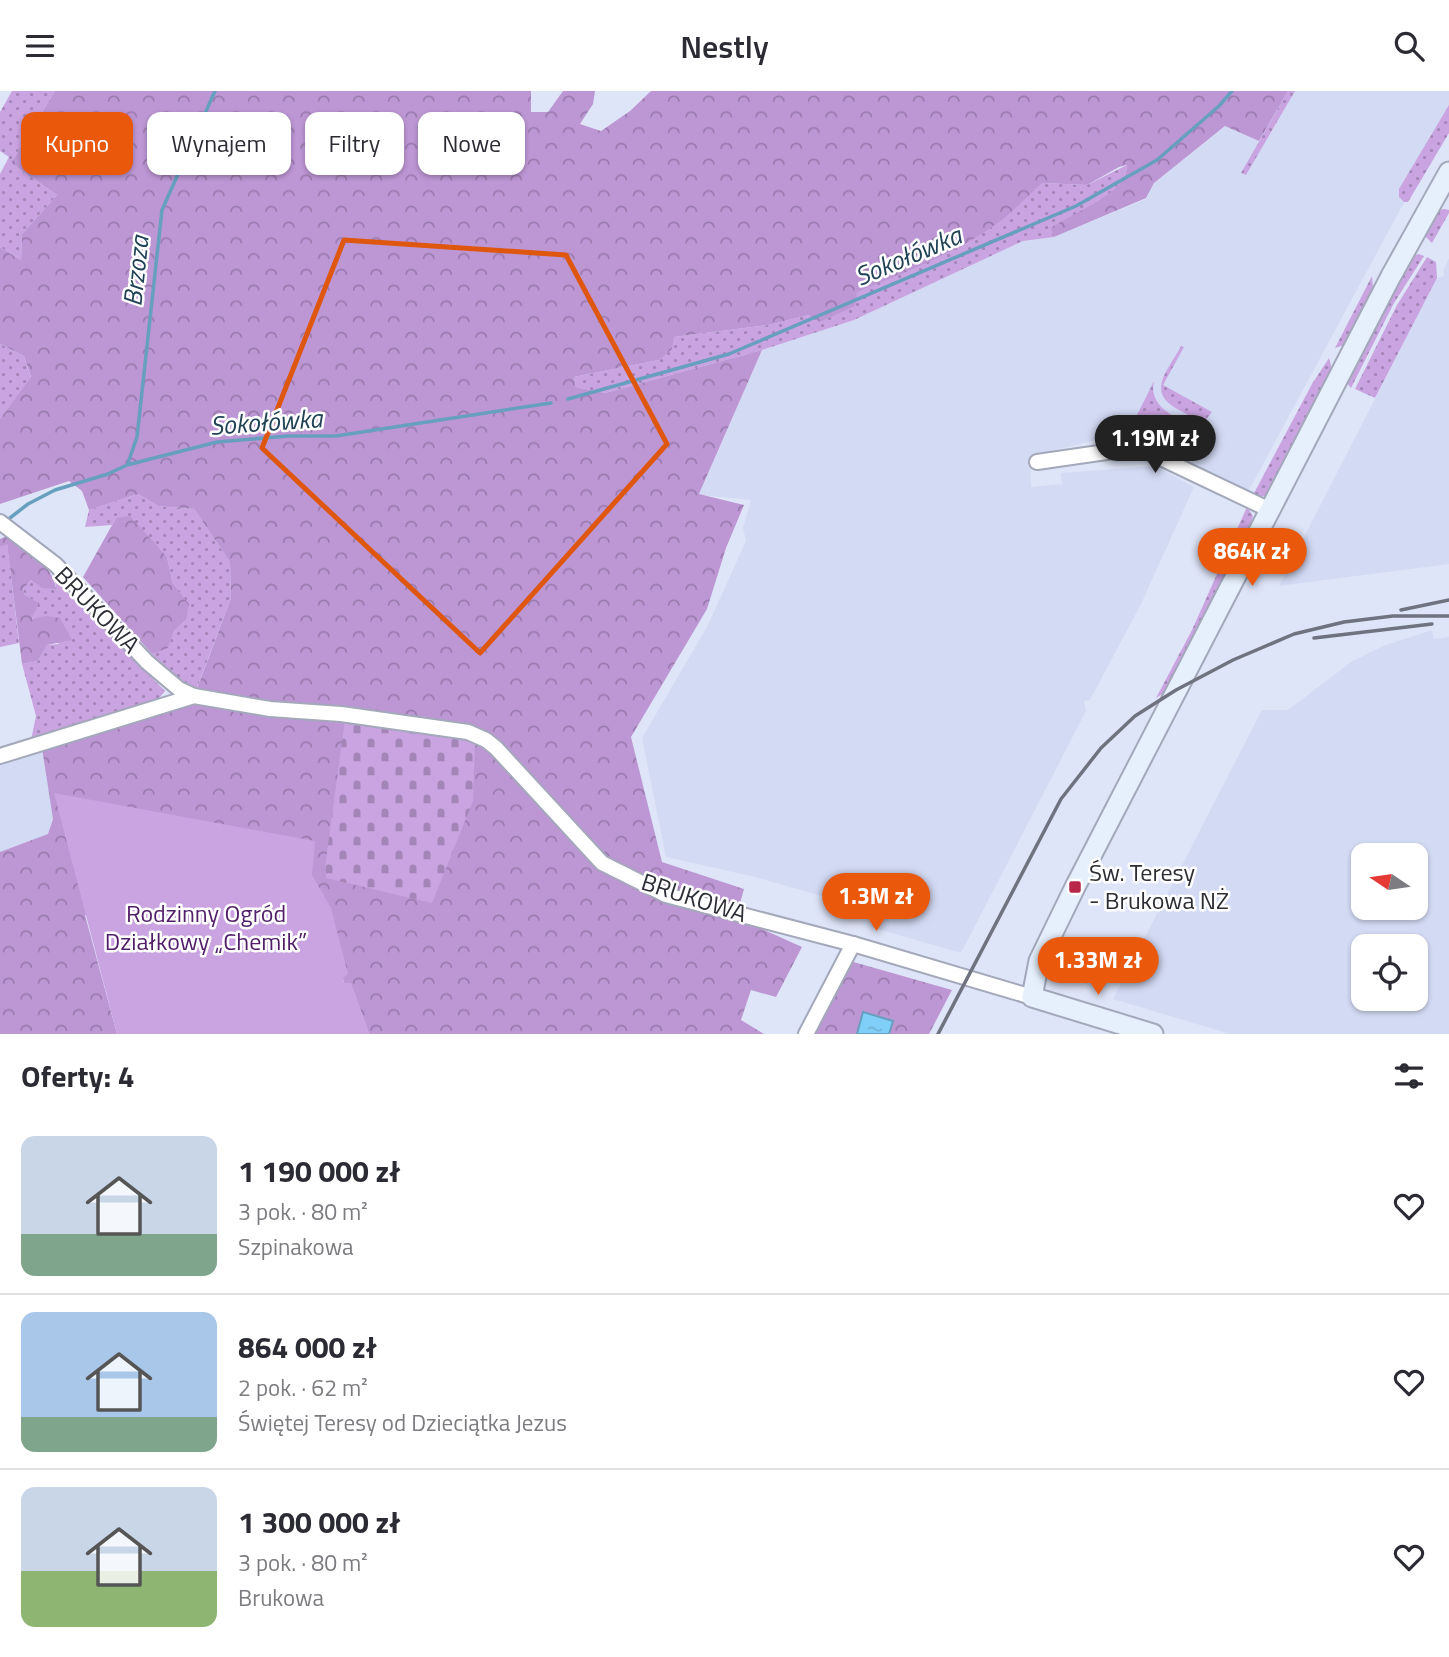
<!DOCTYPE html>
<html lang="pl">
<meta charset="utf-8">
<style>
body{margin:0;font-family:"Titillium Web",sans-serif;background:#f7f7f7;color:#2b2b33;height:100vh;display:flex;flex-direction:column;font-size:26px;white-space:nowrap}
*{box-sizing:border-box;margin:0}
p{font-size:23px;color:#7c7c81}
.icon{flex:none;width:38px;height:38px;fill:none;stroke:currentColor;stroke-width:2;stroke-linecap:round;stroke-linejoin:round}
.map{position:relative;height:943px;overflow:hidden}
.side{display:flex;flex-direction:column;background:#fff;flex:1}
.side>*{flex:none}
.hud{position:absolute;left:21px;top:21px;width:700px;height:63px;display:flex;gap:14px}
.needle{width:46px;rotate:283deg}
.tools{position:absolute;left:1351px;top:752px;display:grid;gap:14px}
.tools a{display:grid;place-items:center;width:77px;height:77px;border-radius:14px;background:#fff;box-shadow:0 2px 5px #0004;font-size:35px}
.price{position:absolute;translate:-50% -60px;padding:0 16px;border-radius:24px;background:#ea580c;color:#fff;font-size:23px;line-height:46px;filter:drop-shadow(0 2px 4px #0008)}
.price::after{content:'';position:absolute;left:50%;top:42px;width:21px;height:16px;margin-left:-10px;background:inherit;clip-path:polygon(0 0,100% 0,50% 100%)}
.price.on{background:#222;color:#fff}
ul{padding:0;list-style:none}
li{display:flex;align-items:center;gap:21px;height:175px;padding:0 21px}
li+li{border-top:2px solid #e1e1e2}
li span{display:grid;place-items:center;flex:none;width:196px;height:140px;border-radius:14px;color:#555}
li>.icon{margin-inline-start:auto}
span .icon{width:84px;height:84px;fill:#fffc;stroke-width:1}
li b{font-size:30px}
h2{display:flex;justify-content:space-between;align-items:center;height:84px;padding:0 21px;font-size:30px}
.pill{padding:0 24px;border-radius:14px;background:#fff;box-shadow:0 2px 5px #0004;font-size:24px;line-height:63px}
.pill.on{background:#ea580c;color:#fff}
header{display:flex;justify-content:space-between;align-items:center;height:91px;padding:0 21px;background:#fff;font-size:32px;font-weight:600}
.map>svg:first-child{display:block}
.built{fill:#d3daf4;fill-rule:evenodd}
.grass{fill:url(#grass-dots)}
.forest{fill:url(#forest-crowns)}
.cemetery{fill:url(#cemetery-stones)}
.garden{fill:#caa3e1}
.water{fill:url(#water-ripples);stroke:#679fbe;stroke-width:2}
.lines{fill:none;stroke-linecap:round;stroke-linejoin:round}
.stream{stroke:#679fbe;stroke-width:3.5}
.street-casing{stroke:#a3a8ba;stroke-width:18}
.secondary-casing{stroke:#a3a8ba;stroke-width:23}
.street{stroke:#fff;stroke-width:14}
.secondary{stroke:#e6f0fc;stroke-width:19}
.rail{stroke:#6f727f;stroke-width:3.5}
.marked{fill:none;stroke:#df570e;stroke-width:5;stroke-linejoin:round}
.poi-dot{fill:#b9284b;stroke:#fff;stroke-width:2.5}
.labels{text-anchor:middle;stroke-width:5;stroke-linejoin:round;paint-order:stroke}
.street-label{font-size:24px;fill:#2c2e36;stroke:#fff}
.poi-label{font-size:24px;fill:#2c2e36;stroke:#fff;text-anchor:start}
.park-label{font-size:24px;fill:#511f69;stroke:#fff}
.water-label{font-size:26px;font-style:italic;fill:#1f4254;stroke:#fff}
</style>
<header><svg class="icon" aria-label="menu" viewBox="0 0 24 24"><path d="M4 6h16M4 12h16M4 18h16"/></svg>Nestly<svg class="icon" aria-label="search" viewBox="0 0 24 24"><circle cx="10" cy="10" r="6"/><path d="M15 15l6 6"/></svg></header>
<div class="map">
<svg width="1449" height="943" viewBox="0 0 1449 943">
<defs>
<pattern id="grass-dots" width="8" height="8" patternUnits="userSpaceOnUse" patternTransform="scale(1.75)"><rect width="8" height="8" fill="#caa3e1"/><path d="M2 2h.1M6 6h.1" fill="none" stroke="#a485b7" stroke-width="1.8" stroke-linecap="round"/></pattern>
<pattern id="forest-crowns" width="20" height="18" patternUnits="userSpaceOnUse" patternTransform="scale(1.75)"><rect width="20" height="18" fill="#bd96d4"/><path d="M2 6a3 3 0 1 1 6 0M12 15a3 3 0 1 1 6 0" fill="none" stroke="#9a7bad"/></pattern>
<pattern id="cemetery-stones" width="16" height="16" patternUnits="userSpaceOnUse" patternTransform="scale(1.75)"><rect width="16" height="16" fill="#caa3e1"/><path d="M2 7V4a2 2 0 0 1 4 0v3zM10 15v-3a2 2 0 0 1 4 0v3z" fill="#a485b7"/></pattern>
<pattern id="water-ripples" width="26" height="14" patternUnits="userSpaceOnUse" patternTransform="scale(1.75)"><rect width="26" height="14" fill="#80cff9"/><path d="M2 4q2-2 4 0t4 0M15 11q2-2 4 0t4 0" fill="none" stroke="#6fb2d6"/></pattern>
</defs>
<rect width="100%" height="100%" fill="#dfe5f8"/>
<g class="built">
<path d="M1288 0H1449V36L1401 117 1248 401 1129 341 1030 365 1031 396 1062 393 1061 382 1155 375 1194 396 1141 513 1090 609 1084 610 1086 620 961 862 871 836 874 820 755 786 666 766 642 647 707 536 746 450 743 437 751 409 699 404 762 259 854 229 1023 150 1054 146 1146 108 1154 92 1226 35 1259 50Z"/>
<path d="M1449 167V473L1279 495 1437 187 1444 185 1443 180Z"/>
<path d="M1432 539 1434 548 1449 546V943H1230L1113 908 1262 619H1288L1351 571 1383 555ZM1363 765H1416V817H1363ZM1363 856H1416V908H1363Z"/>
<path d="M42 657 63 742 0 762V670Z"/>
</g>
<g class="grass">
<path d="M12 0H55L11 72 57 104 22 143 21 169 0 156V83L9 66 0 60V21Z"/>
<path d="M1288 0H1295L1246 84 1241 82Z"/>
<path d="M1449 14V42L1408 111H1404L1399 106V98Z"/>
<path d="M1127 74C1127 102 1073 125 1052 137L1054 146 1023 150 854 229 762 259 605 302 576 296 574 286 659 269 674 246 768 234 809 224 857 201 1027 105 1043 92 1087 94Z"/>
<path d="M1445 118 1449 119V122L1432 152 1424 144 1437 119Z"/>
<path d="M1419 163 1424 165 1394 212 1351 297 1348 293V287L1412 165Z"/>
<path d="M1427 166 1436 171 1437 187 1375 307 1355 298 1397 214Z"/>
<path d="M1372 185 1373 197 1344 254 1335 257Z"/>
<path d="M0 253 24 265 31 287 0 328Z"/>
<path d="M1181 255 1184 256 1163 294 1212 321 1204 331C1195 329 1187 323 1179 319 1145 301 1168 280 1181 255Z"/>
<path d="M1329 267 1332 278 1266 405 1252 406 1312 293Z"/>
<path d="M1154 290C1144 334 1227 327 1185 369H1177L1127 344Z"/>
<path d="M138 403 158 415 194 418 230 471 231 507 197 597 169 585 152 563 168 556 174 540 186 529 173 493 167 466 116 427 112 434 85 436 89 419Z"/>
<path d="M1247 416 1253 425 1250 437 1164 602 1156 607 1192 539Z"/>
<path d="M7 452 19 552 0 556V456Z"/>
<path d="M31 489 56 498 55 489 165 600 156 611 31 649 36 625 22 573 38 570 47 554 59 553 32 529 38 512 25 504 23 498Z"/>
</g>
<g class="forest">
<path d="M55 0H531V21H548L563 0H595L593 13 580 33 601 40 630 20 651 0H1288L1259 50 1225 35 1154 92 1146 107 1054 146 1051 137C1072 122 1127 103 1127 74L1119 76 1087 94 1043 92C1029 103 1017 117 1003 128 960 161 906 181 857 201L855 215 820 231 809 224 768 234 674 246 672 258 659 269 574 286 576 296 605 302 762 259 699 403 744 414 726 457 707 518 631 646 662 771 744 798 737 823 749 832 802 856 776 906 751 899 741 929 764 943H369L351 893 344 892 343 887 85 824 117 943H0V761L48 743 53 728 42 657 192 611 231 507 230 471 194 418 158 415 138 403 89 419 82 400 69 390 0 413V328L31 286 24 265 0 253V156L21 169 22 143 57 104 11 72Z"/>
<path d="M130 425 167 466 173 493 189 513 186 529 174 540 168 557 152 563 83 486 116 427Z"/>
<path d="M7 445C26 457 53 474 56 498L42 497 31 489 23 498 25 504 39 512 32 528 46 525 60 527 72 549 47 554 38 570 22 573 7 453 0 456V448Z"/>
<path d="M850 870 952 899 929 943H813Z"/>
</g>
<path class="cemetery" d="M345 629 475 649 473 710 432 812 326 787 325 776Z"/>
<path class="garden" d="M54 702 315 750 312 784 331 817 348 883 343 887 344 892H351L369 943H117Z"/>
<path class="water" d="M863 921 893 930 889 943H857Z"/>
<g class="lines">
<g class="stream">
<path d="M568 308 729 263 1076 115 1157 69 1219 15 1232 0"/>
<path d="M128 372 137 346 162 119 215 0"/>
<path d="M6 430 28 413 55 399 108 383 127 374 217 351 288 345H336L551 312"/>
</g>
<g class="street-casing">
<g id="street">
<path d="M1037 371 1134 357 1144 359 1270 419"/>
<path d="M0 431 56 474 147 571 179 598 194 605 270 618 341 623 468 641 486 649 496 657 602 772 666 804 853 853 1032 906"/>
<path d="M0 665 194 605"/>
<path d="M806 943 853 853"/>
</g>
</g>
<g class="secondary-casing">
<path id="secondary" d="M1153 943 1032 906 1039 870 1075 796 1391 185 1449 81"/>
</g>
<use href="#street" class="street"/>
<use href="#secondary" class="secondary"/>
<g class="rail">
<path d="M1401 519 1449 509"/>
<path d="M1314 547 1432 533"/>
<path d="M938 943 1061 708 1101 657 1135 625 1176 599 1233 569 1294 543 1344 531 1393 525H1449"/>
</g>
</g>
<path class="marked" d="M344 149 566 164 667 353 480 562 262 357Z"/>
<rect class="poi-dot" x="1068" y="789" width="14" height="14" rx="3.5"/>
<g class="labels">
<g class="street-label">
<text transform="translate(97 519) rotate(46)" y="8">BRUKOWA</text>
<text transform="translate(694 807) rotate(18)" y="8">BRUKOWA</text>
</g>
<g class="poi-label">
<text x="1089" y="790">Św. Teresy<tspan x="1089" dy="28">- Brukowa NŻ</tspan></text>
</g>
<g class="park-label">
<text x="206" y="831">Rodzinny Ogród<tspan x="206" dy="28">Działkowy „Chemik”</tspan></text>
</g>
<g class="water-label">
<text transform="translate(908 165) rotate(-23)" y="9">Sokołówka</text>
<text transform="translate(136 180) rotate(-84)" y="9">Brzoza</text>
<text transform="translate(266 331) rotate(-4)" y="9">Sokołówka</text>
</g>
</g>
</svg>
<div class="tools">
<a><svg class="needle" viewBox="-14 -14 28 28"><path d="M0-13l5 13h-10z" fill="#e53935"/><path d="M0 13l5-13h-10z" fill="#7c7c81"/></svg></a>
<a><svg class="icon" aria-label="locate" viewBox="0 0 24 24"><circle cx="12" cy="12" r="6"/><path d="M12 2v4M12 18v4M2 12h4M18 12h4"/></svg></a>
</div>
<b class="price on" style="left:1155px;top:384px">1.19M zł</b>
<b class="price" style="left:1252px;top:497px">864K zł</b>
<b class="price" style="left:876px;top:842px">1.3M zł</b>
<b class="price" style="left:1098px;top:906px">1.33M zł</b>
<div class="hud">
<a class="pill on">Kupno</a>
<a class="pill">Wynajem</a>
<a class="pill">Filtry</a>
<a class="pill">Nowe</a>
</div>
</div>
<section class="side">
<h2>Oferty: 4<svg class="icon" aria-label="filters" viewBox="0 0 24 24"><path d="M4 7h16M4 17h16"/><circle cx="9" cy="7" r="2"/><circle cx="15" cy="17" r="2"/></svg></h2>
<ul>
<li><span style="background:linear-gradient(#c9d6e8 70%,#7fa58c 0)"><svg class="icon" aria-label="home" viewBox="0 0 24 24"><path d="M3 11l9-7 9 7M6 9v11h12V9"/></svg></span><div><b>1 190 000 zł</b><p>3 pok. · 80 m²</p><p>Szpinakowa</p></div><svg class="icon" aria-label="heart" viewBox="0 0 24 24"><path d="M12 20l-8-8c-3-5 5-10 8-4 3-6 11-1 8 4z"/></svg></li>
<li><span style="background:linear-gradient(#a9c7e8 75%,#7fa58c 0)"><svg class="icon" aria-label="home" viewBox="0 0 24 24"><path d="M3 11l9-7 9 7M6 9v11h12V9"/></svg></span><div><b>864 000 zł</b><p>2 pok. · 62 m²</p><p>Świętej Teresy od Dzieciątka Jezus</p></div><svg class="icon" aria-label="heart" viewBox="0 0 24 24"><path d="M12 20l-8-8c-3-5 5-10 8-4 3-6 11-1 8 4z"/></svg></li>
<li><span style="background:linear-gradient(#c9d6e8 60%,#8fb573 0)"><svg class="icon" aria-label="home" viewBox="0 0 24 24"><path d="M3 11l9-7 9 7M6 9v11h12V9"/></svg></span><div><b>1 300 000 zł</b><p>3 pok. · 80 m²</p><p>Brukowa</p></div><svg class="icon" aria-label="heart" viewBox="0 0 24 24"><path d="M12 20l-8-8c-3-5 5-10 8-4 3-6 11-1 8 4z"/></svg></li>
</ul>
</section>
